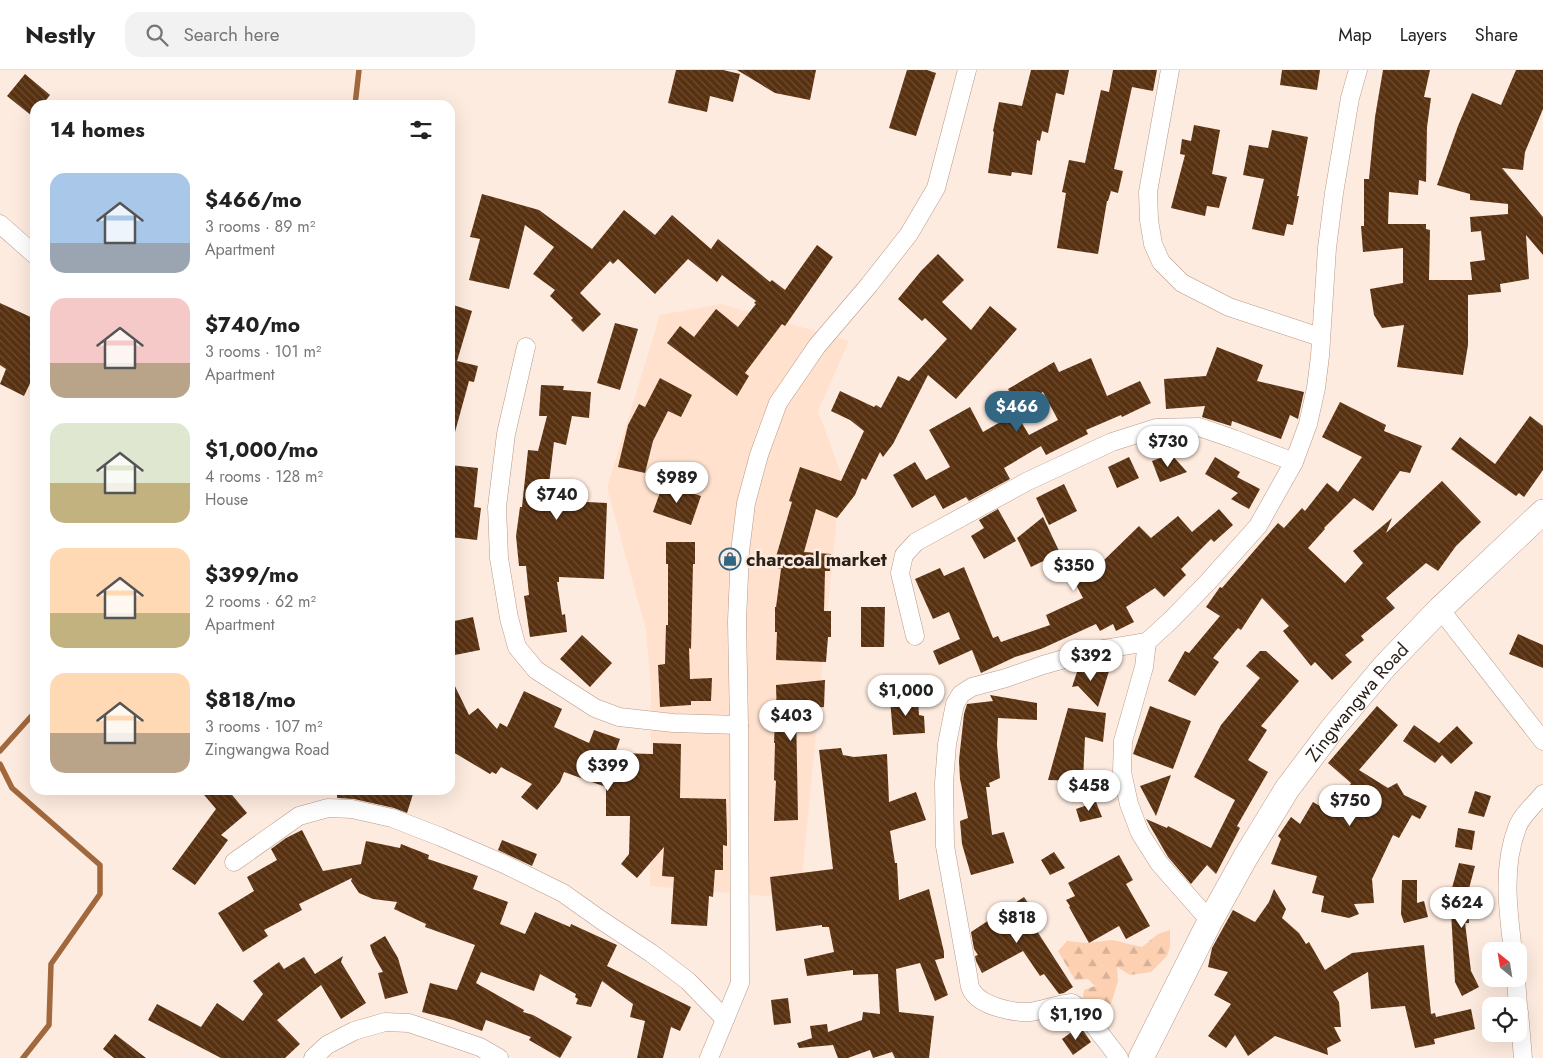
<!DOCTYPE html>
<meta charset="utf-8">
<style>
body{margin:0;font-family:Jost,sans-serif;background:#f2f2f2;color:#222;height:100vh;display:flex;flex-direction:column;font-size:19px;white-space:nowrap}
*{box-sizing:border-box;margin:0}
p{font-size:16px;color:#767676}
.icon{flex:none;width:28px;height:28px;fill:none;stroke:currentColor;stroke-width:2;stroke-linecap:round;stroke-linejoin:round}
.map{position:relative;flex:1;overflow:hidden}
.drawer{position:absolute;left:30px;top:30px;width:425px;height:695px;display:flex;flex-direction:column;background:#fff;border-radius:15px;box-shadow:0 5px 20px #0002}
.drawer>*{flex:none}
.needle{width:32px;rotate:330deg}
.buttons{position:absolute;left:1482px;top:872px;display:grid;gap:10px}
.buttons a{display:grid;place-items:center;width:45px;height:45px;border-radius:10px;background:#fff;box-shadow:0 5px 20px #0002;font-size:25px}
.price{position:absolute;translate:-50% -42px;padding:0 11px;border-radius:18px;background:#fff;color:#222;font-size:16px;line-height:32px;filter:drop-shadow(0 1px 2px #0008)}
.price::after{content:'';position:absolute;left:50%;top:30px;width:15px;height:11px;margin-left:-8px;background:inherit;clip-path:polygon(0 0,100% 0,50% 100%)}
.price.selected{background:#336683;color:#fff}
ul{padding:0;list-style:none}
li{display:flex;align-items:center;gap:15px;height:125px;padding:0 20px}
li span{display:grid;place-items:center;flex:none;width:140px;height:100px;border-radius:15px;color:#555}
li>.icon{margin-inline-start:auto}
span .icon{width:60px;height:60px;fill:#fffc;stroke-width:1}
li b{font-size:21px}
h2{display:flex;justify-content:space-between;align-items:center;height:60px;padding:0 20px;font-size:21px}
header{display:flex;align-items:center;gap:30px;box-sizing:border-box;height:70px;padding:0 25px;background:#fff;border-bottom:1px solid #e0e0e0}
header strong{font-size:24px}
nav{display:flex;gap:28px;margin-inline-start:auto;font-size:18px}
.search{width:350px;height:45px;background:#f2f2f2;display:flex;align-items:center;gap:12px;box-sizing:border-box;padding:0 18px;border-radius:15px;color:#767676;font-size:19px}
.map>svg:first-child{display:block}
.built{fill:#ffe1cd}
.forest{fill:url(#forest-firs)}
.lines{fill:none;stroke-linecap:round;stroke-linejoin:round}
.stream{stroke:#a1683d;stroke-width:5.5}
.building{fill:url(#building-back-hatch)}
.street-casing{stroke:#b79a87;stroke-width:19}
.secondary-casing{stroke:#b79a87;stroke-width:26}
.street{stroke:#fff;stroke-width:18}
.secondary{stroke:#fff;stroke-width:25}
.labels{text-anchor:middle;stroke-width:5;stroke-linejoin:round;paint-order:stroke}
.poi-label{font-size:19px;font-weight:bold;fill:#2c2119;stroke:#feebdf;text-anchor:start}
.street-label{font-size:19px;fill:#2c2119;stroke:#feebdf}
</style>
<header>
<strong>Nestly</strong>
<div class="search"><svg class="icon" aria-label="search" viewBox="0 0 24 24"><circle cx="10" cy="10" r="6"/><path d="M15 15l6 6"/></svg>Search here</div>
<nav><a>Map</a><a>Layers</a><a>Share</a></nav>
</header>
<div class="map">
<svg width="1543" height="988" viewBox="0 0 1543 988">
<defs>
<pattern id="forest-firs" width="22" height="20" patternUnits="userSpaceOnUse" patternTransform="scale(1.25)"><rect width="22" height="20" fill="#fcd0b1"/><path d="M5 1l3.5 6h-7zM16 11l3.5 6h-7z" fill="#d8b298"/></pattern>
<pattern id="building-back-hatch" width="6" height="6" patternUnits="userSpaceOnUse" patternTransform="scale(1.25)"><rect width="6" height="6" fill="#583111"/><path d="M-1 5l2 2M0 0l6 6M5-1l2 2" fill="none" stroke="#6d4d33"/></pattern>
</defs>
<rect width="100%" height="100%" fill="#feebdf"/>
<path class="built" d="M721 234 849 271 818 341 841 403 800 829 650 816 651 620 646 560 607 418 660 245Z"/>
<path class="forest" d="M1170 860V877L1167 886 1151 902 1130 905 1117 897 1118 911 1110 937 1096 940 1082 933 1084 920 1095 916 1088 909 1075 910 1058 881 1067 871 1086 873 1112 870 1142 877 1158 864Z"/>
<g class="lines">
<g class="stream">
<path d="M355 35 359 0"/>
<path d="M0 681 35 642"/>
<path d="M0 694 12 718 100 795V824L51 894 49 955 23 988"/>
</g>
</g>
<g class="building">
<path d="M676 0H723L740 4 733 32 710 26 707 42 668 33Z"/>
<path d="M737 0H816L810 30 775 23Z"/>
<path d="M907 0H927L936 3 916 66 889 58Z"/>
<path d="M1031 0H1069L1064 25 1056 23 1048 63 1042 61 1040 71 1037 70 1032 105 1012 102 1011 106 988 103 994 62 993 61 999 32 1022 36Z"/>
<path d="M1113 0H1157L1153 21 1132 17 1114 99 1123 101 1118 123 1111 121 1108 131H1107L1098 184 1057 178 1066 123 1062 122 1069 90 1085 93 1101 20 1109 22Z"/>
<path d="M1282 0H1320L1317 20 1280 15Z"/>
<path d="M1383 0H1430L1424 27 1431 28 1427 57 1426 112 1419 110 1418 125 1389 122 1388 154H1426V159L1430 160 1429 210H1472L1470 192 1485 190 1481 161 1471 162 1470 147 1508 144V134L1470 130V124L1437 115 1458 56 1472 23 1501 35 1516 0H1543V39L1525 82 1523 100 1502 98 1543 147V185L1526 165 1529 209 1500 214 1501 222 1468 225V275L1463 305 1397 297 1404 255 1382 258 1374 245 1370 219 1403 213V178L1363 182 1361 156H1364V109H1369L1375 47Z"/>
<path d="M25 4 50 25 42 35H35V43L32 46 7 26Z"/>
<path d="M1194 55 1220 60 1212 104 1227 107 1219 138 1207 136 1205 146 1171 138 1185 85 1180 84 1182 69 1191 71Z"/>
<path d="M1272 60 1308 67 1297 126H1299L1293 155 1287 154 1284 166 1252 159 1264 109 1243 105 1249 75 1268 78Z"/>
<path d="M482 124 539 140 592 179 624 140 655 165 672 145 711 179 718 169 770 212 772 210 785 220 817 175 833 187 785 256 782 254 745 303 749 306 737 326 667 273 680 256 694 267 716 239 738 257 756 234 754 233 756 231 722 205 717 212 688 189 655 224 618 189 613 194 610 191 580 223 601 244 583 262 571 250 573 248 550 226 555 220 533 204 554 177 525 155 509 219 469 210 480 169 470 167Z"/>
<path d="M938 184 964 210 942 232 971 260 990 236 1017 259 956 329 928 305 893 374 883 387 880 382 866 410 862 408 855 425 837 448 816 439 804 482 831 484 830 501H825L824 541H831V567H828L826 592 776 590 777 562H775V537H776L781 499 773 497 792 432 789 431 800 397 841 411 864 361 850 350 831 341 840 321 874 337 876 335 881 338 898 306 909 311 947 269 925 248 922 251 898 229 921 201Z"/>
<path d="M0 233 35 249V303L24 326 0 314 6 299 0 295Z"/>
<path d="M450 234 472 241 457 291 478 296 474 312 469 311 455 362H450Z"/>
<path d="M615 253 638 259 620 320 597 313Z"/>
<path d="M1217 277 1263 295 1257 311 1304 322 1298 349 1290 345 1281 369 1232 351 1231 356 1202 347 1205 336 1166 339 1164 309 1206 306Z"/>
<path d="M1091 288 1107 326 1140 311 1151 333 1122 347 1121 345 1086 360 1088 364 1046 385 1041 376 1004 398 1010 409 969 431 966 427 943 439 935 425 912 438 893 405 915 392 926 410 950 397 929 360 970 337 983 362 1016 343 1029 365 1058 350 1043 322 1018 336 1008 319 1054 292 1059 302Z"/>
<path d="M660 308 692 325 681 347 668 341 653 371 645 403 618 397 628 355 639 334 645 337Z"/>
<path d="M541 315 564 316 563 320 591 322 589 348 572 346 566 375 554 372 547 430 607 433 604 509 559 507V512H557L562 545 565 544 567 562 530 567 524 526 529 525 526 496H519L516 466 520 437H522L528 380 538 381 547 346H539Z"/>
<path d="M1340 332 1386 355 1384 361 1422 376 1410 403 1400 401 1373 441 1354 428 1324 458 1325 459 1308 478 1345 513 1363 493 1353 481 1392 448 1386 463 1442 411 1481 452 1456 476 1438 501 1426 493 1386 528 1395 538 1361 566 1364 570 1345 585 1352 592 1332 610 1315 592 1311 596 1283 561 1289 556 1262 528 1241 560 1238 558 1213 588 1219 592 1195 626 1168 611 1185 581 1189 583 1220 546 1206 537 1220 517 1222 518 1278 453 1284 458 1302 438 1305 441 1327 413 1338 422 1362 387 1322 367Z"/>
<path d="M1530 346 1543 356V400L1524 427 1519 423 1516 426 1451 379 1460 367 1495 394Z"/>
<path d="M1171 384 1187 402 1160 412 1152 391Z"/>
<path d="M1129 387 1139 408 1117 418 1108 397Z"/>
<path d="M1215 387 1240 402 1237 407 1260 419 1249 439 1231 429 1238 423 1205 404Z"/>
<path d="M450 395 478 398 474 437 481 438 477 470 450 467 455 422 450 421Z"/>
<path d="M663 414 701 426 691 455 653 442Z"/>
<path d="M1064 414 1077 441 1049 455 1036 428Z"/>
<path d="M998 439 1016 471 984 489 971 466 984 458 979 450Z"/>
<path d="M1219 439 1233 455 1214 472 1211 469 1181 499 1186 505 1164 527 1155 518 1126 537 1134 552 1116 561 1113 554 1100 561 1096 554 1041 579 1015 587 981 603 972 580 939 595 933 581 960 569 949 542 933 549 915 509 940 498 944 506 964 497 993 568 998 566 1001 572 1050 555 1046 545 1083 528 1073 509 1077 507 1072 497 1097 483 1102 492 1139 456 1151 468 1178 446 1192 462Z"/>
<path d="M1043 447 1060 483 1031 497 1017 468Z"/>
<path d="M666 472H695V494H693L691 579 689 578 690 609 712 608 711 631H691V635L660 637 658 595 665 594 666 555H668V494H666Z"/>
<path d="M861 537H885L884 577H861Z"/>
<path d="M473 547 480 580 450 586V552Z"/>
<path d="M1518 564 1543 575V598L1509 584Z"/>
<path d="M582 565 612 593 590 617 560 589Z"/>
<path d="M1260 581H1266L1299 611 1261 656 1267 660 1248 690 1268 702 1237 756 1240 758 1216 804 1207 795 1191 814 1168 787 1146 749 1167 758 1168 756 1211 778 1235 730 1194 707 1221 655 1260 608 1246 596Z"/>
<path d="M1086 594 1109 601 1098 637 1078 616 1072 617 1079 596Z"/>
<path d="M450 606 469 645 478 638 497 659 500 653 507 657 524 621 562 639 554 657 589 673 594 660 620 669 615 683 653 684V673L681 674 680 728 726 729 727 764V776L723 775V800H715L713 827 709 826 707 856 671 854 674 807 662 806 664 777 637 808 621 794 629 784 630 746H606V717L564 702 560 712 537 740 521 727 532 714 501 697 496 704 492 702 490 704 453 682 455 678 450 673Z"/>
<path d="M825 610 824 637 796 639 798 750 774 751 776 711 774 710 775 673H774L775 650H777L776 615Z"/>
<path d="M990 625 1037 633V650L998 648 997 675 1000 708 989 713 990 717H986L992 765 1004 762 1014 793 971 805 962 774 960 751 968 748 960 709 959 690 964 644 967 634 993 631Z"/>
<path d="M905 626 906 630 918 629 919 645 924 646 925 663 893 665 890 629Z"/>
<path d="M1150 636 1191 651 1173 699 1133 684Z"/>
<path d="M1377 636 1398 655 1359 700 1388 718 1397 713 1404 725 1427 736 1420 749 1412 745 1399 768 1393 765 1372 809 1374 833 1354 834 1359 844 1349 848 1321 842 1324 826 1312 823 1317 806 1271 794 1281 769 1278 766 1291 747 1300 754 1313 732 1335 745 1351 713 1328 693Z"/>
<path d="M1068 638 1106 643 1103 672 1085 667 1083 711 1048 710Z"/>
<path d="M1414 655 1439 673 1457 656 1473 673 1451 694 1442 685 1435 693 1403 671Z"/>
<path d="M841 678 843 685 854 687 887 684 889 732 916 722 926 750 890 761 895 793H897L899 830 929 819 944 882V888L935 890 948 925 935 931 920 893 896 899 899 942 934 946 929 988H895L892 982 873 988 870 980 848 988H838L833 975 799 978 797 973 812 968 810 956 827 954 828 962 862 950 863 942 880 944 878 904 853 905V900L807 906 804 889 834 882 829 857H822V855L776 861 770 807 833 799 819 680Z"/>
<path d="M1171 705 1156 746 1140 716Z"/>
<path d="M200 720H228L247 743 221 765 228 770 195 815 172 799 216 739Z"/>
<path d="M337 720H398L413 724 407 743 394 738 354 729 337 728Z"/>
<path d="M1475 721 1491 726 1484 747 1468 743Z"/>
<path d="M1096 732 1102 747 1080 752 1076 739Z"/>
<path d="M1458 758 1475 761 1472 780 1455 777Z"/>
<path d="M302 760 323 801 361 794 366 771 400 778 401 774 429 785 428 789 478 806 473 819 508 832 500 854 525 864 535 842 570 857 571 854 617 875 607 896 605 895 691 937 680 961 671 957 663 988H637L645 951 630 947 633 934 602 911 591 937 576 934 578 929 575 927 576 924 540 904 534 921 481 902 476 913 524 940 523 942 533 945 572 967 560 988 529 970 531 967 486 950 482 961 453 950 422 942 430 913 457 920 475 875 425 857 426 854 394 839 397 832 373 829 359 823 351 811 352 808 299 834 302 840 264 860 268 866 243 882 218 843 254 821 247 807 277 790 271 779 286 768Z"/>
<path d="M502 770 537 784 532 796 498 780Z"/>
<path d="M1054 782 1065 798 1050 805 1041 790Z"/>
<path d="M1119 785 1133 810 1126 814 1150 856 1126 869 1119 856 1089 873 1069 837 1070 836 1066 830 1075 826 1068 813Z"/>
<path d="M1459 793 1475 796 1467 826 1469 853H1465L1471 901 1479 917 1462 926 1455 912 1450 825Z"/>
<path d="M1402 810H1417V833L1424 831 1428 847 1404 853 1401 844Z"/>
<path d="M1274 819 1286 839 1282 848 1299 863 1306 874 1309 872 1325 900 1352 883 1424 875 1431 944 1435 943 1436 947 1471 939 1475 959 1434 969 1435 974 1415 978 1405 936 1371 939 1368 902 1333 922 1339 932 1341 957H1334L1341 971 1327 978 1328 985 1275 966 1248 986 1235 965 1226 978 1208 966 1231 934 1214 925 1228 902 1208 897 1212 878 1233 840 1255 852 1269 832Z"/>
<path d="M1024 827 1033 840 1026 844 1073 917 1064 923 1059 924 1044 904 1040 906 1023 881 982 903 976 891 975 886 978 885 974 879 971 862Z"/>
<path d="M385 866 398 888 408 923 385 929 378 903 383 902 373 884 370 875Z"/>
<path d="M343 886 341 892 366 933 341 949 321 915 277 950 300 974 285 988H221L148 950 157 934 201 957 217 933 243 951 263 924 253 911 279 892 284 899 304 887 315 904Z"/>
<path d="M788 928 791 953 774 955 771 930Z"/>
<path d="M1080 956 1091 972 1073 985 1062 969Z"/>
<path d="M115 964 133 978 146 988H114L103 979Z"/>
</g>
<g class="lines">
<g class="street-casing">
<g id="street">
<path d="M1170 0 1148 122 1149 150 1153 174 1161 192 1182 213 1229 237 1320 267"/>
<path d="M0 154 35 185"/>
<path d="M526 277 506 364 497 437 499 488 509 548 517 577 536 600 595 638 619 647 673 653 739 655"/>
<path d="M1440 539 1543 671"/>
<path d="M915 566 900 503 904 485 916 472 1028 411 1112 372 1156 358 1199 357 1234 369 1294 392"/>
<path d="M234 792 299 746 328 738 352 739 392 748 441 767 504 794 563 823 601 850 651 883 688 911 725 949"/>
<path d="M1210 851 1159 793 1140 763 1129 734 1122 702 1123 671 1144 597 1147 572 1171 550 1207 513 1258 456 1294 392 1308 354 1316 318 1320 286 1327 178 1334 123 1350 28 1358 0"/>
<path d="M1513 881C1508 841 1502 797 1517 758 1521 746 1535 734 1543 724"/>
<path d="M1516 909 1518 936"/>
<path d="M1519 942 1523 988"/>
<path d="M313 988 327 975 354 961 385 952 409 953 480 977 499 988"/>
<path d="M709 988 740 913 739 655 737 551 740 482 746 433 759 385 778 333 817 276 869 215 909 164 936 118 967 0"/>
<path d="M1119 988 1082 940 1072 933C1058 934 1044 940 1030 942 1013 943 981 936 972 921 969 917 969 910 968 905L945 776 944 713 947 674 955 634 961 624 972 617 1006 608 1043 595 1092 581 1147 572"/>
</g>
</g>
<g class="secondary-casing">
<g id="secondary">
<path id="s1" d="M1141 988 1210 851 1245 788 1287 719 1333 658 1385 596 1440 539 1543 442"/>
</g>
</g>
<use href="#street" class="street"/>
<use href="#secondary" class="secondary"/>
</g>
<defs>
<g id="shop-ring" transform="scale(1.125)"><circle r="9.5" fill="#feebdf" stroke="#336683" stroke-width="1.5"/><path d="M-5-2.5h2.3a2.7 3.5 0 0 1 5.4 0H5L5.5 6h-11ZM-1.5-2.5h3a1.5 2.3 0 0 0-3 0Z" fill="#336683"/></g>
</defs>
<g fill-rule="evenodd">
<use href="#shop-ring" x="730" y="489"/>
</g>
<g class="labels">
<g class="poi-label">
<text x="746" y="496">charcoal market</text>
</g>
<g class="street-label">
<text dy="7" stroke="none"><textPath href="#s1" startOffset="418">Zingwangwa Road</textPath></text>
</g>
</g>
</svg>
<div class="buttons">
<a><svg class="needle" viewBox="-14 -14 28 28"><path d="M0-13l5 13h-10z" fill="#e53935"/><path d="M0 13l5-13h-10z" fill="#767676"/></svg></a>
<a><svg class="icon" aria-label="locate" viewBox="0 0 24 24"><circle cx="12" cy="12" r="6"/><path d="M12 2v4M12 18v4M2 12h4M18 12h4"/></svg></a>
</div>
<b class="price selected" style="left:1017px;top:363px">$466</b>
<b class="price" style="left:1168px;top:398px">$730</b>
<b class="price" style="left:677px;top:434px">$989</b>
<b class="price" style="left:557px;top:451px">$740</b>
<b class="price" style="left:1074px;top:522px">$350</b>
<b class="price" style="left:1091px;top:612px">$392</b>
<b class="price" style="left:906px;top:647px">$1,000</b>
<b class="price" style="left:791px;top:672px">$403</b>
<b class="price" style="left:608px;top:722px">$399</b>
<b class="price" style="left:1089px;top:742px">$458</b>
<b class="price" style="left:1350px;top:757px">$750</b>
<b class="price" style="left:1462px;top:859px">$624</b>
<b class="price" style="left:1017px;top:874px">$818</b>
<b class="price" style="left:1076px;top:971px">$1,190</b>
<section class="drawer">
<h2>14 homes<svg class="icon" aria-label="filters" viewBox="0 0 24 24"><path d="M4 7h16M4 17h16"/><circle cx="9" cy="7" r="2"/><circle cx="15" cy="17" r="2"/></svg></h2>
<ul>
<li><span style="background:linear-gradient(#a9c7e8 70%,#9aa5b1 0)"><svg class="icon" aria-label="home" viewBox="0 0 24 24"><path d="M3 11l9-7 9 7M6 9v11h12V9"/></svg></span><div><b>$466/mo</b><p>3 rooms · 89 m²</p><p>Apartment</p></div></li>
<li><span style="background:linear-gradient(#f6c9c9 65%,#b9a48a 0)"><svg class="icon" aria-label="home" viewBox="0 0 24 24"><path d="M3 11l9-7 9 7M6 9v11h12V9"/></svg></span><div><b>$740/mo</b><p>3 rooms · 101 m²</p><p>Apartment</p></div></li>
<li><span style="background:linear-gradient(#dfe7d0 60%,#c2b280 0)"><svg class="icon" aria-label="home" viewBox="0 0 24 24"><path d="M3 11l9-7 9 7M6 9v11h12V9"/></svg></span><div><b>$1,000/mo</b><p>4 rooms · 128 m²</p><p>House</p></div></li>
<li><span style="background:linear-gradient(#ffd9b3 65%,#c2b280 0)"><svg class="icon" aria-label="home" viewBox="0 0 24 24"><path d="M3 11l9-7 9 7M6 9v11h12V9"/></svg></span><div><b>$399/mo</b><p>2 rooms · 62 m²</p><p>Apartment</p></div></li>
<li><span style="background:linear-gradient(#ffd9b3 60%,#b9a48a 0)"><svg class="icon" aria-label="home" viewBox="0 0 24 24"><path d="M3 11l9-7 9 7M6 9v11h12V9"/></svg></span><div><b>$818/mo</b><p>3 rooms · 107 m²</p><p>Zingwangwa Road</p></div></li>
</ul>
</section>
</div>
